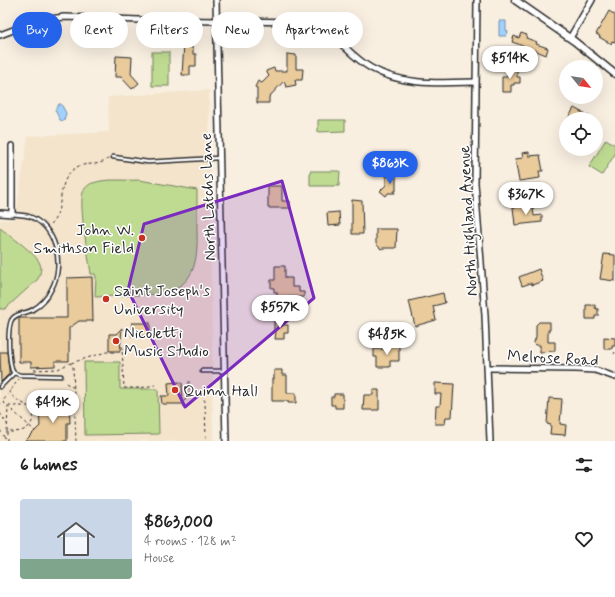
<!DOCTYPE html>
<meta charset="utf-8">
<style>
body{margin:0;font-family:Mynerve,sans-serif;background:#f2f2f2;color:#222;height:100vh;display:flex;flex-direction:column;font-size:15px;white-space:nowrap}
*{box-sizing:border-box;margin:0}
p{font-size:13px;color:#767676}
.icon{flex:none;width:22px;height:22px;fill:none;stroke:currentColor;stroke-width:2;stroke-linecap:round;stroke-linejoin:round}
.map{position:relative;height:441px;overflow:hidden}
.details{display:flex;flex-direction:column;background:#fff;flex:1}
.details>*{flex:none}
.top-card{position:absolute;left:12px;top:12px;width:400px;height:36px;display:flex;gap:8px}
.needle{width:26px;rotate:120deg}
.tools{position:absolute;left:559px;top:60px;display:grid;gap:8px}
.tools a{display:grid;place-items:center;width:44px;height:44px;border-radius:50%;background:#fff;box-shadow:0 4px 16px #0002;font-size:20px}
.price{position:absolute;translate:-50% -34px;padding:0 9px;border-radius:14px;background:#fff;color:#222;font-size:13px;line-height:26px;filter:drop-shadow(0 1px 2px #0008)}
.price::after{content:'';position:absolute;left:50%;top:24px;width:12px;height:9px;margin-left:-6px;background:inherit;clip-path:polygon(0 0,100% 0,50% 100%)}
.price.current{background:#2563eb;color:#fff}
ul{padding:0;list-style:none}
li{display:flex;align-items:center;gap:12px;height:100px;padding:0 20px}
li span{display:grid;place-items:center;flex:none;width:112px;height:80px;border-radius:4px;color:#555}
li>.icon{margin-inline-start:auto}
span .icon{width:48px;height:48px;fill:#fffc;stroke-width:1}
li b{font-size:17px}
h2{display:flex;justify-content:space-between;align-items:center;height:48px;padding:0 20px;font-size:17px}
.chip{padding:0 14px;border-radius:18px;background:#fff;box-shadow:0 4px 16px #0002;font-size:14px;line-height:36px}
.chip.current{background:#2563eb;color:#fff}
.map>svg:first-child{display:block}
.built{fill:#f4e4cc}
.green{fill:#bfdb92;stroke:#75835e}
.water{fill:#a2d1fe;stroke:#728faa}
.building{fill:#e9cb9c;stroke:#2b2b2b}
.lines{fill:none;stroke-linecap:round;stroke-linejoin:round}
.service-casing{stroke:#2b2b2b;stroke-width:5.5}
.minor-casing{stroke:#2b2b2b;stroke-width:8}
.tertiary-casing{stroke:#2b2b2b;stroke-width:9}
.path{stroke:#2b2b2b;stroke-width:1;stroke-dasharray:3 3;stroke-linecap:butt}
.service{stroke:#fff;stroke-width:2.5}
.minor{stroke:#fff;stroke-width:5}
.tertiary{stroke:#fff;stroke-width:6}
.marked{fill:#7b2cbf;fill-opacity:0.2;stroke:#7b2cbf;stroke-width:3;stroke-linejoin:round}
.poi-dot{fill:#c8321e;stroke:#fff;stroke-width:1.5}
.labels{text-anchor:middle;stroke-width:3;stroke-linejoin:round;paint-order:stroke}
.street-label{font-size:16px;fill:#2b2b2b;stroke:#fff}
.poi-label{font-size:16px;fill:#2b2b2b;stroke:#fff;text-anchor:start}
</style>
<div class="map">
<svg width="615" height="441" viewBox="0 0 615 441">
<rect width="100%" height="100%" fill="#f8efe1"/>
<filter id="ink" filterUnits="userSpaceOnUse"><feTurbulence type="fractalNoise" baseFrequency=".025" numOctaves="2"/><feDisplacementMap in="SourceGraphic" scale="8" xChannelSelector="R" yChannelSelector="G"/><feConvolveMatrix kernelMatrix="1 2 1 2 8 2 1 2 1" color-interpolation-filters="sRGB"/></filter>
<g filter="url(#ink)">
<path class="built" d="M209 90 213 441H0V220L15 219 28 136 109 132 108 97Z"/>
<g class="green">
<rect x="152" y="52" width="17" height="34"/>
<path d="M318 120H345V131L318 132Z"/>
<path d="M606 139 615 145V154L602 175 589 167Z"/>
<path d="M310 171H340L339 186H310Z"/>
<path d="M139 180 197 190C197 203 197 217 197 230 198 261 195 288 159 294L95 297 96 277 95 274H91C89 258 77 202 84 190 85 188 90 183 93 183 107 178 125 181 139 180Z"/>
<path d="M0 228C9 235 37 254 40 264 42 269 40 274 38 279L5 309H0Z"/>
<path d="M84 362H120V389H158L159 434 85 435Z"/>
</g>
<g class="water">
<path d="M499 21H506V30L508 32 506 36H499Z"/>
<path d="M59 104H61L66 113 64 121 60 120 55 110Z"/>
</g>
<g class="building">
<path d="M609 11 615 15V42L612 41 611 44 599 37 600 36 596 34Z"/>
<path d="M521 33 527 35 526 38 537 42 536 44 548 48 546 55 534 50 533 53 523 49 524 46 512 42 514 36 519 38Z"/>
<path d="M184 43H191V48H193V54H196V66H190V75H182Z"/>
<path d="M287 54 296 55V69H303L302 80H295L296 85 286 87 284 81 269 97V103H257V88L255 87 258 81 262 83 269 76 266 71 274 68 275 71H287Z"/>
<path d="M116 56 132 57 131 74 139 83 132 89 121 77H115Z"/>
<path d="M508 68H515L517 69V77H520V83H514V85H511V92H502V77H507Z"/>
<path d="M574 108 594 119H568Z"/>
<path d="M529 152V156L540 155 543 171H539L540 178 519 181 515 159 523 158 522 153Z"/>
<path d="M390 173H396V191H394L395 193H388L386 196 380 191 386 185V176H390Z"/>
<path d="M268 186H282V201H290V208H268Z"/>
<path d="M352 200 362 201 363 234H352Z"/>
<path d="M526 206V208H533L534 216 542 215V222L515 225 513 207Z"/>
<path d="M339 212 340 225 328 226 327 213Z"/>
<path d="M376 229H397L396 248H383L381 249 376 244Z"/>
<path d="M604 254 615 255V281L600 279Z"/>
<path d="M275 266H285V278H292V287H299V292H304V297H277V292H274V288H271V280H275Z"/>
<path d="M539 269 543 281 532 285 531 283 522 286 519 277Z"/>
<path d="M92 277 93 321H79L69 328V361H55V366L31 367V362H19V318H67V278Z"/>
<path d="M443 293 445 303 433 306 436 320 415 326 409 301Z"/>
<path d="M586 305H595V308L598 309V316H595V319H586Z"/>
<path d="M274 319H282V325H288V333H284V339H275L276 331H274Z"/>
<path d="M539 322H550V330H548V342H555V351L540 352V345H536L534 343V342L536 337V325Z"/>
<rect x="132" y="323" width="18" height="13"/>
<path d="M122 328 120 351H109V334H116Z"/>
<path d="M604 337 615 338V346H612V349H604Z"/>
<path d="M389 345H399V361H390V367H377V357H374V349H389Z"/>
<path d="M0 352H7L9 369V374L1 382Z"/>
<path d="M274 370H282V375H287V393H296V403H288V401H272V379H274Z"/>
<path d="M178 382 182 383 183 404H162L161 396H169L168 383Z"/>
<path d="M435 383 454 384 452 417H446L445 424H435L436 406H440L441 394H435Z"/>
<path d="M373 390H379V410H363L364 395H373Z"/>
<path d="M334 394H343V408H335V405H331V397H334Z"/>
<path d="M549 398 562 399 560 424 566 425 565 435 550 434 551 425 547 424Z"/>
<path d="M69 403 70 423H67V441H25L40 426 39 409H55V404Z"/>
</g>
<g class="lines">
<g class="service-casing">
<g id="service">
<path d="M113 157 148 162 219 158"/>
<path d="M13 214C17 215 23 215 28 216 56 225 65 264 52 288 48 297 41 305 32 310 25 314 14 313 11 321 7 333 9 358 12 370L14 373 20 375 61 376"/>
<path d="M202 371H224"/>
<path d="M0 387 14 373"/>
</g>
</g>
<g class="minor-casing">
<g id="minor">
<path d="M216 0 226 441"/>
<path d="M477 0 475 183 485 315 490 441"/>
<path d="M0 35 37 21 64 17 139 20 300 22C310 24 321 27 329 33 343 44 355 59 371 68 403 86 440 83 475 82"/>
<path d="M570 38 592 0"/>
<path d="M0 213 12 214V146"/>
<path d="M488 368 576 369 595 370 615 377"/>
</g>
</g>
<g class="tertiary-casing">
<path id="tertiary" d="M515 0 574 41 615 74"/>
</g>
<g class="path">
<path d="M50 225C66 210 55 182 75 168 83 163 92 165 100 163 103 162 106 160 108 159"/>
<path d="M122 346 124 388H140L155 385"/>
<path d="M614 354 615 352"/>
<path d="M71 363 106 352H122"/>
<path d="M34 370 58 369 70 363 73 367 76 441"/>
<path d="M66 383 74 388"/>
<path d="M9 391 14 398 26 405"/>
<path d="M189 393H199L205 401 206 441"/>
<path d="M3 402 35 431"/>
<path d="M0 404C4 401 14 385 19 379"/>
<path d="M8 406H35"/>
<path d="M184 407V402L189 393V380"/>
<path d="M0 413 7 424"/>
<path d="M0 430 6 440"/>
<path d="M7 432 8 407"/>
<path d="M7 441V432C18 432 29 432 33 419 34 416 33 411 34 407 36 403 40 400 42 397H74"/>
</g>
<use href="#service" class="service"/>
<use href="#minor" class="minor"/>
<use href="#tertiary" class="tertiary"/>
</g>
</g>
<path class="marked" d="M282 181 314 298 185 407 128 290 144 224Z"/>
<g class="poi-dot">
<circle cx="142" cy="238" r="4"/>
<circle cx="106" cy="299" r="4"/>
<circle cx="116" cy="341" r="4"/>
<circle cx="175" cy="390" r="4"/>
</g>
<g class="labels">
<g class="street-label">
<text transform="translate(207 197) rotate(-92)" y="6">North Latchs Lane</text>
<text transform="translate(467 221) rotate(-93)" y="6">North Highland Avenue</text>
<text transform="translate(553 357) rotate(3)" y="6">Melrose Road</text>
</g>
<g class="poi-label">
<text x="134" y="235" text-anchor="end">John W.<tspan x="134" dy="18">Smithson Field</tspan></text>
<text x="114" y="296">Saint Joseph's<tspan x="114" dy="18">University</tspan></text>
<text x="124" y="338">Nicoletti<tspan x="124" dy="18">Music Studio</tspan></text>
<text x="183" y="396">Quinn Hall</text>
</g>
</g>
</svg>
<div class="tools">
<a><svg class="needle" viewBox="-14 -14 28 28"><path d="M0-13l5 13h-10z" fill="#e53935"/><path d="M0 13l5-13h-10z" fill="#767676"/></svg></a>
<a><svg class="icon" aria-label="locate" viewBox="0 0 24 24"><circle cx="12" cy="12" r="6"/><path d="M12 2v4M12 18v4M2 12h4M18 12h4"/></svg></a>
</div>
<b class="price" style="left:510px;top:80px">$514K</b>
<b class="price current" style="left:390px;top:185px">$863K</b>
<b class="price" style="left:526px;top:216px">$367K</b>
<b class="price" style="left:280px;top:329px">$557K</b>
<b class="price" style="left:387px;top:356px">$485K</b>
<b class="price" style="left:53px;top:424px">$413K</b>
<div class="top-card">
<a class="chip current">Buy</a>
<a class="chip">Rent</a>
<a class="chip">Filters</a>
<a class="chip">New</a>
<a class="chip">Apartment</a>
</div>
</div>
<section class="details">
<h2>6 homes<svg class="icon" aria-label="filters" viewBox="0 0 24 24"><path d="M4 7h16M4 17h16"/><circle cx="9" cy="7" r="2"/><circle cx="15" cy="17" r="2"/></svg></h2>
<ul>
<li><span style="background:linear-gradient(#c9d6e8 75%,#7fa58c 0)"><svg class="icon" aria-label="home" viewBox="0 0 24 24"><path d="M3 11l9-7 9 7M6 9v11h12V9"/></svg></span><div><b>$863,000</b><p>4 rooms · 128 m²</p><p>House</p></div><svg class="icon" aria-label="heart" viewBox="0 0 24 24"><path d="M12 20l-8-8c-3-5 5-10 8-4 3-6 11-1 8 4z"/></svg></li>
</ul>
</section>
